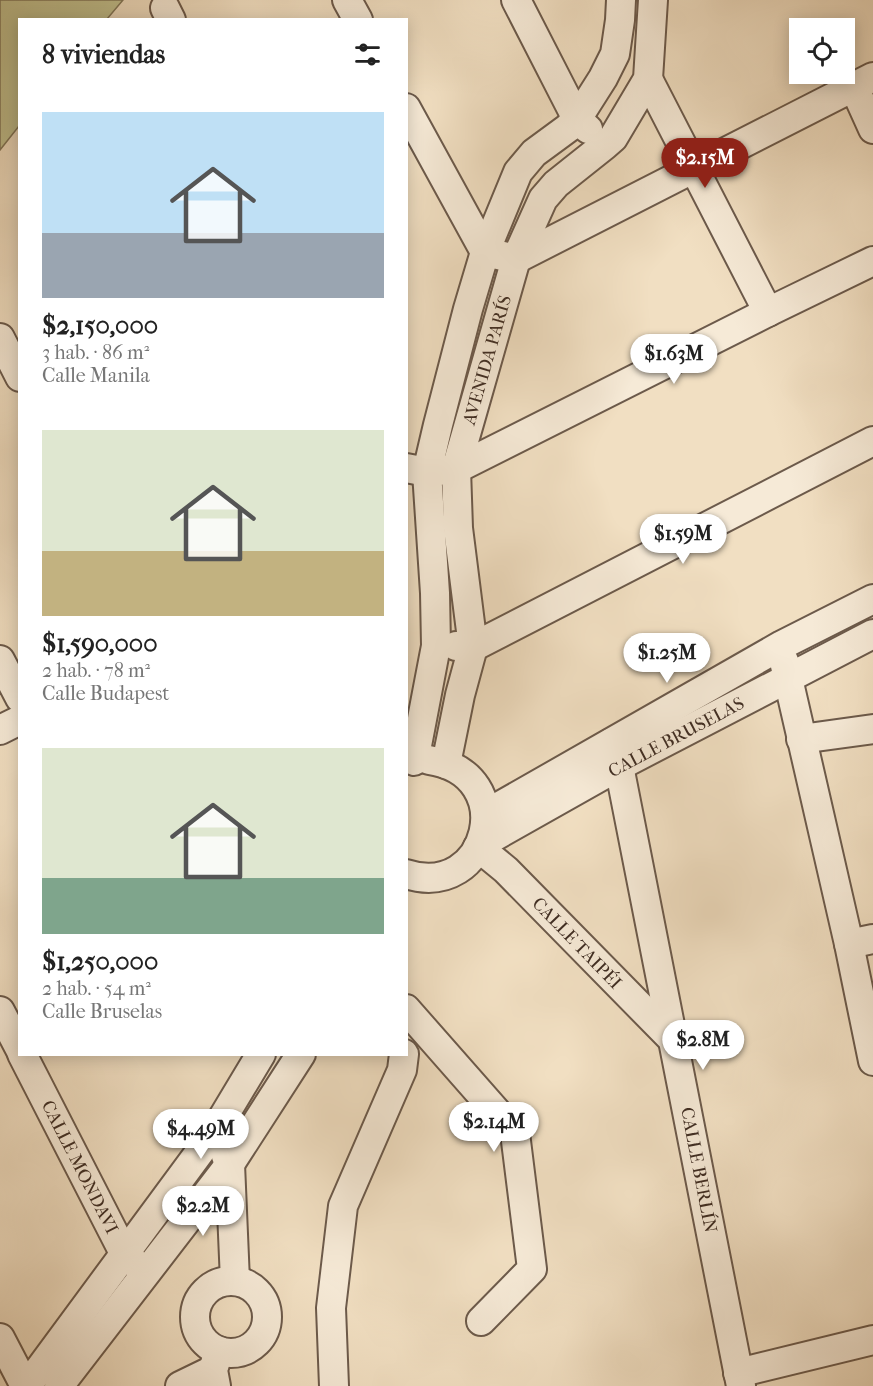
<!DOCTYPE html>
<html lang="es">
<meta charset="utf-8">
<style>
body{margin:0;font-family:"IM FELL French Canon",serif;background:#f2f2f2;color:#222;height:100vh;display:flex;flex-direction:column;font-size:22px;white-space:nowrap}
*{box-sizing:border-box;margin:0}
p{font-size:20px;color:#767676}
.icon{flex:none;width:33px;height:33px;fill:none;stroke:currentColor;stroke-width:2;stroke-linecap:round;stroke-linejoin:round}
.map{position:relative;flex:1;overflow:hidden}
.sheet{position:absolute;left:18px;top:18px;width:390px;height:1038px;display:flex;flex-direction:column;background:#fff;border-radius:0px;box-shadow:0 3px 15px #0003}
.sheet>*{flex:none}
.tools{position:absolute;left:789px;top:18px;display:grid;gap:12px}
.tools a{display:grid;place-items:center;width:66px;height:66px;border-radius:0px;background:#fff;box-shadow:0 3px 15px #0003;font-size:30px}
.price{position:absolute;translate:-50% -51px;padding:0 14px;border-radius:21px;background:#fff;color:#222;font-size:20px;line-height:39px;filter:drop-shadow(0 2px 3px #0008)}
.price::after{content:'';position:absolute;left:50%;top:36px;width:18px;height:14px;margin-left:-9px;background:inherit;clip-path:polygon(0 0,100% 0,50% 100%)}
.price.active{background:#8f2418;color:#fff}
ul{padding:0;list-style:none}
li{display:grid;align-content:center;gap:12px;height:318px;padding:0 24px}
li span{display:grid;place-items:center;height:186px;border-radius:0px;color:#555}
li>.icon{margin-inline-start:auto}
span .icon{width:108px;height:108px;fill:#fffc;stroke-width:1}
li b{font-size:26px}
h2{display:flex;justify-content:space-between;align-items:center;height:72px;padding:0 24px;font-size:26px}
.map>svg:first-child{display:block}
.green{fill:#c0c08f;stroke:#807659;stroke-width:1.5}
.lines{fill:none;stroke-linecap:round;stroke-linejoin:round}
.minor-casing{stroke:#6c5a4b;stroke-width:32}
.minor{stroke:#f6ead7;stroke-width:28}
.labels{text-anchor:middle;stroke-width:4.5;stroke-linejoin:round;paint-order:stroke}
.street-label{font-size:18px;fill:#3f2d23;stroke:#f6ead7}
</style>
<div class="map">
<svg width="873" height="1386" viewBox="0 0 873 1386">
<rect width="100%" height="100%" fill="#f1dfc2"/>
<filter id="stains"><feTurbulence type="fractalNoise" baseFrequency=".00333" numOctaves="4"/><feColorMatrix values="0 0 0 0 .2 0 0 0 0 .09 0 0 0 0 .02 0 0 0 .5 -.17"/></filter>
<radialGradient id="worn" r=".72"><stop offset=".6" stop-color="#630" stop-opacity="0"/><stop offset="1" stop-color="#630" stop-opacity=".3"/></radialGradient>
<path class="green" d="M0 0H123L107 19 20 20 19 126 0 150Z"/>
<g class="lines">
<g class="minor-casing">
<g id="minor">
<path d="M347 0 358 20"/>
<path d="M516 0 577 119 588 129"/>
<path d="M165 8 171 20"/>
<path d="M648 79 768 312"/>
<path d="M854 87 873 129"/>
<path d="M406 108 485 252 516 259 873 77"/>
<path d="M0 338 20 377"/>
<path d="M406 468 427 472 456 469 768 312 873 261"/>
<path d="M456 646 473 647 873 441"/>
<path d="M0 660 20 698"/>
<path d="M784 661 849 944 873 1061"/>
<path d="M0 730 20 720"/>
<path d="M801 739 873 729"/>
<path d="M611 743 619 766 741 1386"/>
<path d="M414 761 436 646 435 593 427 472 438 425 468 309 485 252 518 172 534 153 568 128 577 119 603 78 615 54 620 20 621 0"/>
<path d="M446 764 460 695 473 647 458 528 456 469 516 259 543 199 556 184 605 145 613 138 648 79 653 0"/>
<path d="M486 814 782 645 873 599"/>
<path d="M481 844 619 766 873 634"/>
<path d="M478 847 506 870 674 1041"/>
<path d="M406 874C489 901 522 774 429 760"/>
<path d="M849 944 873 939"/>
<path d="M406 1009 515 1133 532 1269 481 1321"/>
<path d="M0 1011 20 1049"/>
<path d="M22 1054 124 1253 137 1265"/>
<path d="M226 1156 230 1164 235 1281"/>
<circle cx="231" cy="1317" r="36"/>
<path d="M0 1338 25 1386"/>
<path d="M738 1373 873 1340"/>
<path d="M27 1386 213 1134 261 1054"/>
<path d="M59 1386 230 1164 301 1054"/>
<path d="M180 1386 213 1370"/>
<path d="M216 1386 213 1370 219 1351"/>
<path d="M334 1386 331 1308 343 1206 402 1070 404 1054"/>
</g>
</g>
<use href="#minor" class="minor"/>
</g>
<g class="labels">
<g class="street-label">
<text transform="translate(487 360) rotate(-74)" y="6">AVENIDA PARÍS</text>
<text transform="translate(676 737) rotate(-28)" y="6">CALLE BRUSELAS</text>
<text transform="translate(577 943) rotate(46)" y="6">CALLE TAIPÉI</text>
<text transform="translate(80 1167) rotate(63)" y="6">CALLE MONDAVI</text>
<text transform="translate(699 1170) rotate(79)" y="6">CALLE BERLÍN</text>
</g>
</g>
<rect width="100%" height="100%" filter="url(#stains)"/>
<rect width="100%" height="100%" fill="url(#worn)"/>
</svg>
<div class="tools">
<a><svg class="icon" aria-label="locate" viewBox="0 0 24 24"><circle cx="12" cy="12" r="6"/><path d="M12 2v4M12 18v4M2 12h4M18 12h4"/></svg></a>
</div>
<b class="price active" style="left:705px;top:189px">$2.15M</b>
<b class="price" style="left:674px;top:385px">$1.63M</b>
<b class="price" style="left:683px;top:565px">$1.59M</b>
<b class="price" style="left:667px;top:684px">$1.25M</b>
<b class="price" style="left:703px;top:1071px">$2.8M</b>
<b class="price" style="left:494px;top:1153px">$2.14M</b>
<b class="price" style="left:201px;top:1160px">$4.49M</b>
<b class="price" style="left:203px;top:1237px">$2.2M</b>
<section class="sheet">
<h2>8 viviendas<svg class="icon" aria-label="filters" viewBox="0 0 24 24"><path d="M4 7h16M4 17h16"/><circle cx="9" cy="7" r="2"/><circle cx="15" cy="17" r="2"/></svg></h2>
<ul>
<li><span style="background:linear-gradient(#bfe0f5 65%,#9aa5b1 0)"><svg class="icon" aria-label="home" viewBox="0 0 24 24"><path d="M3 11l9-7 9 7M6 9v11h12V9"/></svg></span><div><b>$2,150,000</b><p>3 hab. · 86 m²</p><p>Calle Manila</p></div></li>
<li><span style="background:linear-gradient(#dfe7d0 65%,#c2b280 0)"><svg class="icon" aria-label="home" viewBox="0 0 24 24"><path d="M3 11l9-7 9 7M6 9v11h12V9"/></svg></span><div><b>$1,590,000</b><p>2 hab. · 78 m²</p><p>Calle Budapest</p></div></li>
<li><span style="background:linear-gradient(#dfe7d0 70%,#7fa58c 0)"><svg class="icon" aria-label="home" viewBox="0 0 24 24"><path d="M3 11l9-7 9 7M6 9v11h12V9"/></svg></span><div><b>$1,250,000</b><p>2 hab. · 54 m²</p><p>Calle Bruselas</p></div></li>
</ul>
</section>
</div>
